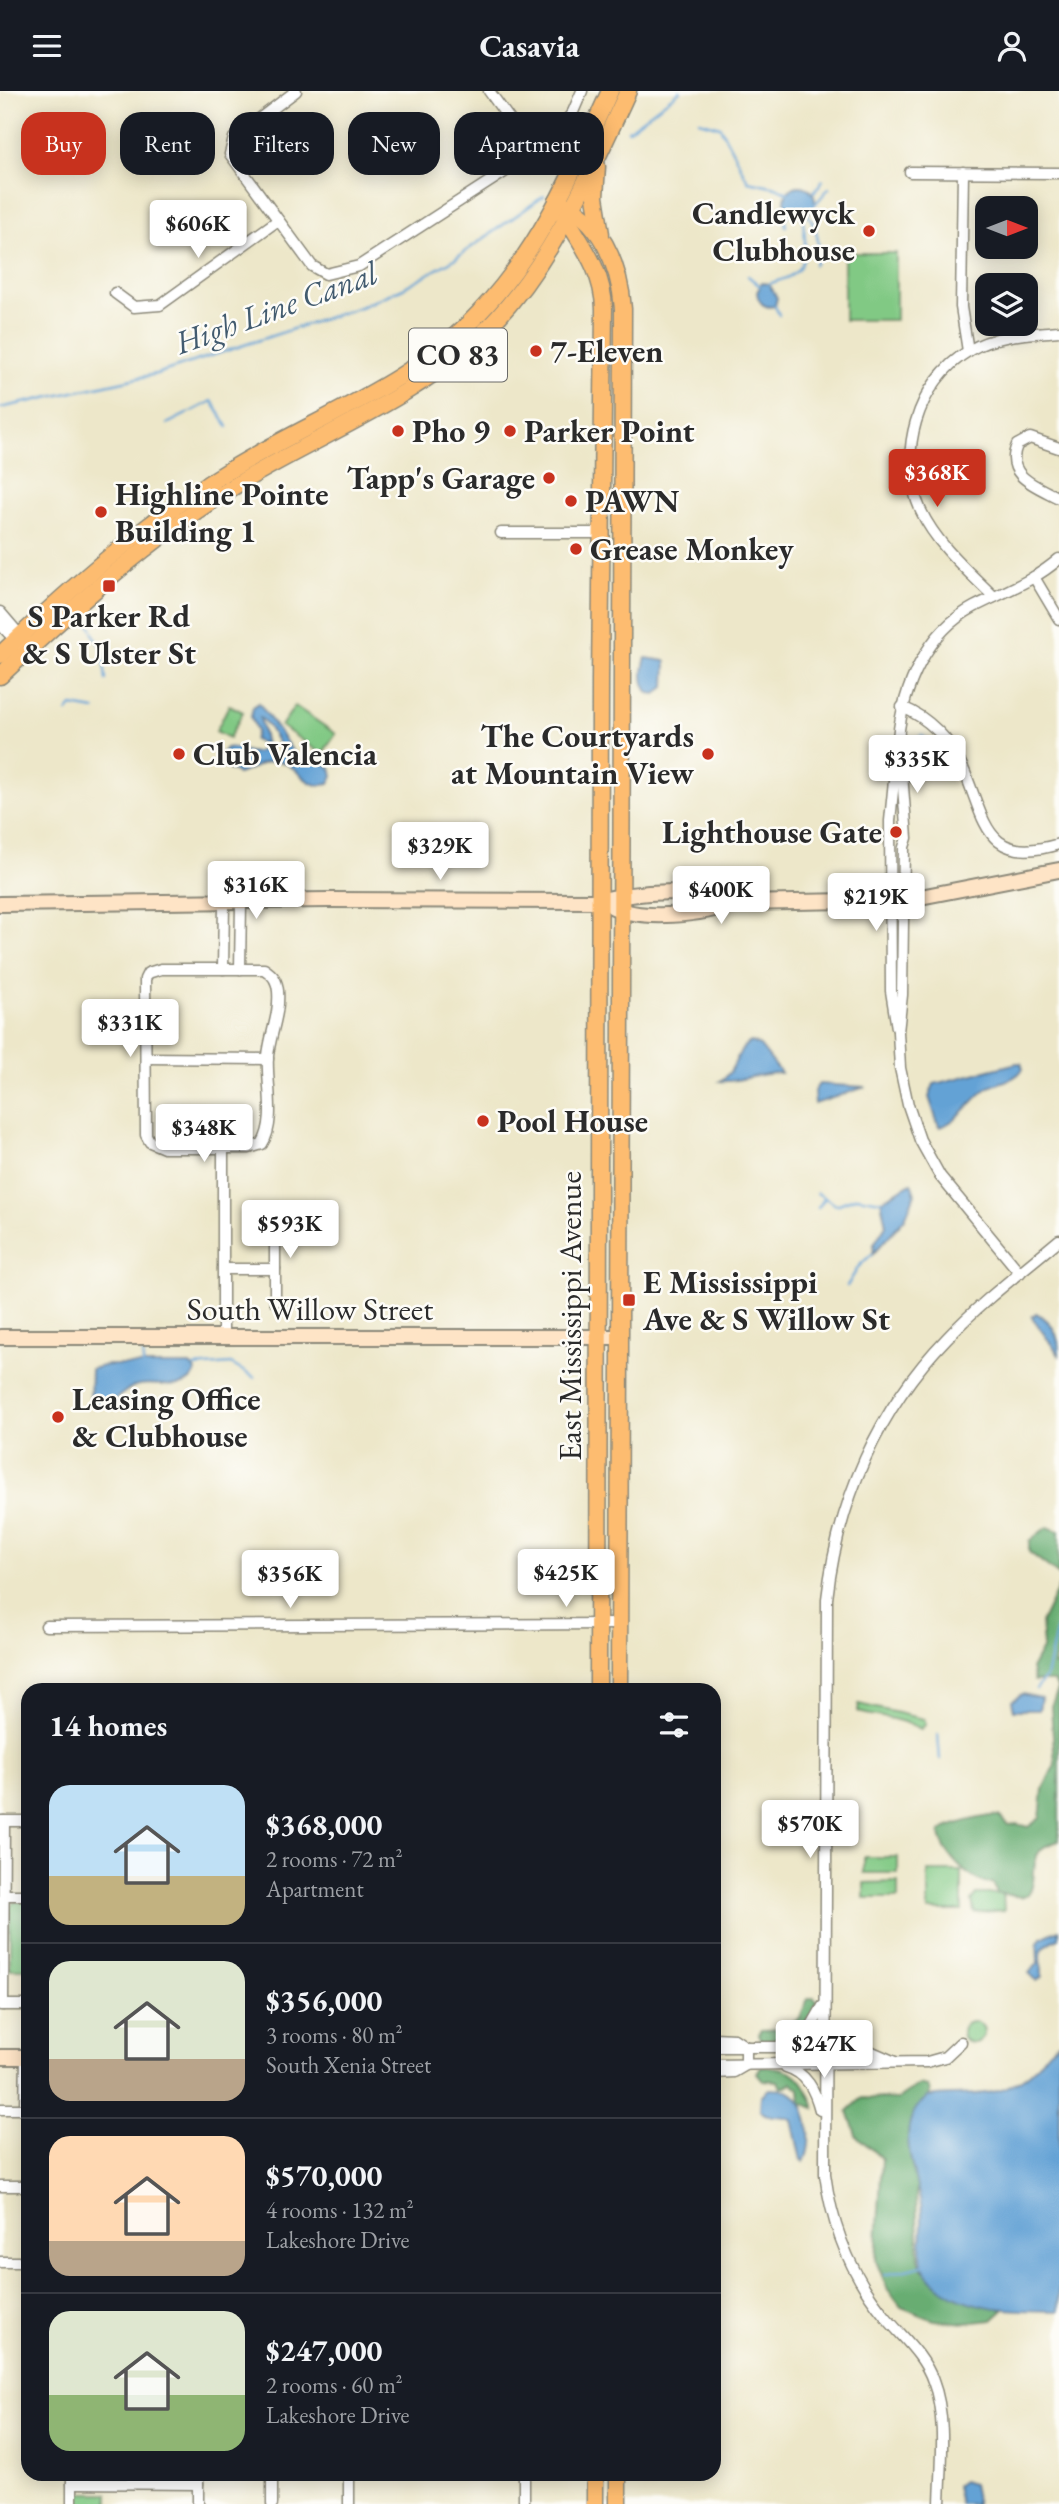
<!DOCTYPE html>
<meta charset="utf-8">
<style>
body{margin:0;font-family:"EB Garamond",serif;background:#242831;color:#f1f3f6;height:100vh;display:flex;flex-direction:column;font-size:26px;white-space:nowrap}
*{box-sizing:border-box;margin:0}
p{font-size:23px;color:#9ea1a6}
.icon{flex:none;width:38px;height:38px;fill:none;stroke:currentColor;stroke-width:2;stroke-linecap:round;stroke-linejoin:round}
.map{position:relative;flex:1;overflow:hidden}
.side{position:absolute;left:21px;top:1592px;width:700px;height:798px;display:flex;flex-direction:column;background:#171b24;border-radius:21px;box-shadow:0 4px 18px #0003}
.side>*{flex:none}
.hud{position:absolute;left:21px;top:21px;width:700px;height:63px;display:flex;gap:14px}
.needle{width:46px;rotate:90deg}
.fabs{position:absolute;left:975px;top:105px;display:grid;gap:14px}
.fabs a{display:grid;place-items:center;width:63px;height:63px;border-radius:14px;background:#171b24;box-shadow:0 4px 18px #0003;font-size:35px}
.price{position:absolute;translate:-50% -60px;padding:0 16px;border-radius:7px;background:#fff;color:#222;font-size:23px;line-height:46px;filter:drop-shadow(0 2px 4px #0008)}
.price::after{content:'';position:absolute;left:50%;top:42px;width:21px;height:16px;margin-left:-10px;background:inherit;clip-path:polygon(0 0,100% 0,50% 100%)}
.price.current{background:#c8321e;color:#fff}
ul{padding:0;list-style:none}
li{display:flex;align-items:center;gap:21px;height:175px;padding:0 28px}
li+li{border-top:2px solid #363941}
li span{display:grid;place-items:center;flex:none;width:196px;height:140px;border-radius:21px;color:#555}
li>.icon{margin-inline-start:auto}
span .icon{width:84px;height:84px;fill:#fffc;stroke-width:1}
li b{font-size:30px}
h2{display:flex;justify-content:space-between;align-items:center;height:84px;padding:0 28px;font-size:30px}
.chip{padding:0 24px;border-radius:21px;background:#171b24;box-shadow:0 4px 18px #0003;font-size:24px;line-height:63px}
.chip.current{background:#c8321e;color:#fff}
header{display:flex;justify-content:space-between;align-items:center;height:91px;padding:0 28px;background:#171b24;font-size:32px;font-weight:700}
.map>svg:first-child{display:block}
.green{fill:#81c984;stroke:#567a58;stroke-width:2}
.forest{fill:#68ad72;stroke:#4a6c4e;stroke-width:2}
.water{fill:#64a2d5;stroke:#486680;stroke-width:2;fill-rule:evenodd}
.lines{fill:none;stroke-linecap:round;stroke-linejoin:round}
.stream{stroke:#64a2d5;stroke-width:2.5}
.street-casing{stroke:#8c897a;stroke-width:13}
.secondary-casing{stroke:#8c897a;stroke-width:18}
.primary-casing{stroke:#8c897a;stroke-width:19}
.street{stroke:#fff;stroke-width:10}
.secondary{stroke:#fee4c6;stroke-width:14}
.primary{stroke:#fdbc70;stroke-width:16}
.poi-dot{fill:#c8321e;stroke:#fdfcf7;stroke-width:2.5}
.labels{text-anchor:middle;stroke-width:5;stroke-linejoin:round;paint-order:stroke}
.shield{fill:#fdfcf7;stroke:#6a6a68;stroke-width:2}
.shield-label{font-size:30px;font-weight:bold;fill:#2b2b2b}
.poi-label{font-size:32px;font-weight:bold;fill:#2b2b2b;stroke:#fdfcf7;text-anchor:start}
.street-label{font-size:32px;fill:#2b2b2b;stroke:#fdfcf7}
.water-label{font-size:33px;font-style:italic;fill:#425b6f;stroke:#fdfcf7}
</style>
<header><svg class="icon" aria-label="menu" viewBox="0 0 24 24"><path d="M4 6h16M4 12h16M4 18h16"/></svg>Casavia<svg class="icon" aria-label="person" viewBox="0 0 24 24"><circle cx="12" cy="8" r="4"/><path d="M4 21q1-7 8-7t8 7"/></svg></header>
<div class="map">
<svg width="1059" height="2413" viewBox="0 0 1059 2413">
<rect width="100%" height="100%" fill="#fdfcf7"/>
<filter id="ink" filterUnits="userSpaceOnUse"><feTurbulence type="fractalNoise" baseFrequency=".0143" numOctaves="2"/><feDisplacementMap in="SourceGraphic" scale="14" xChannelSelector="R" yChannelSelector="G"/><feConvolveMatrix kernelMatrix="1 2 1 2 8 2 1 2 1" color-interpolation-filters="sRGB"/></filter>
<filter id="wash" filterUnits="userSpaceOnUse"><feTurbulence type="fractalNoise" baseFrequency=".00686" numOctaves="4" result="noise"/><feDisplacementMap in="SourceGraphic" scale="28" xChannelSelector="R" yChannelSelector="G"/><feGaussianBlur stdDeviation="1.57" result="paint"/><feColorMatrix in="noise" values="0 0 0 0 0 0 0 0 0 0 0 0 0 0 0 0 0 1.4 0 .05"/><feComposite in="paint" operator="in"/></filter>
<g filter="url(#wash)">
<rect width="100%" height="100%" fill="#ede7c9"/>
<g class="green">
<rect x="844" y="162" width="52" height="67"/>
<path d="M229 614 243 621 229 647 216 640Z"/>
<path d="M295 615 336 643 322 663 281 635Z"/>
<path d="M859 1613 924 1628 926 1633 921 1638C901 1627 879 1627 858 1621Z"/>
<rect x="864" y="1766" width="34" height="16"/>
<rect x="928" y="1780" width="34" height="40"/>
<path d="M898 1791V1807H864V1792Z"/>
<path d="M977 1803H1003L1004 1819 974 1822 972 1809Z"/>
<path d="M14 1811H28V1878H10V1816Z"/>
<circle cx="973" cy="1941" r="11"/>
<rect x="79" y="2402" width="30" height="11"/>
</g>
<g class="forest">
<path d="M1047 1436 1059 1440V1484L1029 1461V1450Z"/>
<path d="M1059 1495V1554L1054 1575 1059 1573V1749C1054 1753 1049 1753 1044 1756 1028 1768 1039 1789 1028 1803L1021 1806 997 1802 993 1792C975 1796 940 1761 940 1741 947 1734 989 1723 999 1725L1008 1734 1017 1733 1028 1736 1040 1727 1043 1698 1055 1673 1051 1615 1058 1599 1054 1590H1034L1031 1578 1043 1556 1041 1532Z"/>
<path d="M808 1907H814L817 1911 812 1934 783 1952 761 1950 758 1943 761 1939 777 1938 800 1927Z"/>
<path d="M761 1975C795 1976 804 1986 815 2017L801 2012 800 1998 792 1992 781 1997 778 1990 763 1989 757 1982Z"/>
<path d="M919 1994 928 1996 930 2001 916 2104 919 2170 922 2178 1003 2219 992 2229 965 2232 934 2229 901 2216 887 2197 876 2170 882 2068 856 2044 848 2020 862 2007 898 2008Z"/>
</g>
<g class="water">
<circle cx="800" cy="110" r="15"/>
<path d="M762 192 769 193 777 207 775 215C764 218 758 211 757 201Z"/>
<path d="M646 567 666 570 665 596 656 603 649 602C641 592 642 579 646 567Z"/>
<path d="M259 612 300 671 319 670 331 677 333 685 329 692C307 702 299 674 281 671 264 667 254 679 238 683L223 676 220 664 226 657C239 653 249 668 263 658V653L254 649 257 640 251 626 253 616ZM260 627C272 634 272 650 286 660V665L268 663Z"/>
<path d="M751 951 760 955 781 982C760 981 741 992 720 990 738 979 735 958 751 951Z"/>
<path d="M1017 972H1021L1023 978C1013 992 998 989 985 999 971 1010 957 1032 939 1036L929 1006 934 993Z"/>
<path d="M819 993 865 996 815 1013 814 1000Z"/>
<path d="M911 1092 915 1103 905 1127 873 1163 874 1153 886 1134 881 1110Z"/>
<path d="M1036 1222C1054 1231 1059 1245 1059 1264L1032 1226Z"/>
<path d="M107 1274H190L196 1280C185 1307 155 1287 135 1295 116 1303 117 1316 90 1312L91 1278Z"/>
<path d="M1022 1603 1041 1607 1039 1619H1014L1012 1610Z"/>
<path d="M1059 1839V1847C1033 1859 1043 1863 1042 1886L1037 1890 1029 1882 1038 1872C1038 1848 1032 1850 1059 1839Z"/>
<path d="M1059 1952V2220C1014 2219 948 2222 922 2175 919 2155 924 2134 921 2114 916 2081 891 2031 928 2006 969 2000 992 2011 1028 1983 1041 1974 1044 1959 1059 1952Z"/>
<path d="M769 1998 787 1999C809 2010 815 2050 804 2071L801 2069 792 2029C781 2021 769 2030 760 2019L761 2005Z"/>
<path d="M963 2390 972 2393 976 2413H960L956 2395Z"/>
</g>
<g class="lines">
<g class="stream">
<path d="M699 30 720 36 748 90 776 96 788 102"/>
<path d="M628 39 680 0"/>
<path d="M814 101 823 89"/>
<path d="M781 117 788 124"/>
<path d="M811 118 829 97"/>
<path d="M807 123C817 134 823 161 814 174"/>
<path d="M786 135 785 129 789 123"/>
<path d="M748 185 760 195"/>
<path d="M769 193C776 190 783 189 790 185 811 174 805 143 802 124"/>
<path d="M775 215 779 224"/>
<path d="M0 317 156 283 360 216 403 197 453 169 544 105"/>
<path d="M167 333 212 310 228 336"/>
<path d="M86 524 92 538"/>
<path d="M93 542 103 560 106 589"/>
<path d="M67 621 72 615 95 619"/>
<path d="M921 644 928 649 927 654"/>
<path d="M918 646 923 653"/>
<path d="M817 1102 836 1114 857 1106 881 1110"/>
<path d="M818 1117 824 1108"/>
<path d="M847 1195 859 1175 872 1163"/>
<path d="M143 1276V1258"/>
<path d="M194 1276 231 1273 255 1287"/>
<path d="M1036 1598 1046 1586 1059 1528"/>
<path d="M938 1644 940 1668"/>
<path d="M885 2184 922 2175"/>
</g>
</g>
</g>
<g filter="url(#ink)">
<g class="lines">
<g class="street-casing">
<g id="street">
<path d="M296 0 234 47 230 63 312 175 326 183 359 175 509 78 558 41 573 21 582 0"/>
<path d="M489 0 533 61"/>
<path d="M910 81 1059 82"/>
<path d="M963 81 961 216 968 260"/>
<path d="M115 202 134 216 160 214 277 130"/>
<path d="M1059 357 1030 347 1017 354C1004 385 1036 395 1059 407"/>
<path d="M501 442H600"/>
<path d="M1034 486 1059 528"/>
<path d="M994 506C968 480 937 454 921 420 896 365 916 291 970 259 997 243 1029 243 1059 240"/>
<path d="M0 521 24 549"/>
<path d="M0 533 19 553"/>
<path d="M902 616C929 627 950 649 962 675 986 727 983 776 1059 753"/>
<path d="M899 644 907 747 904 756 902 904 898 941 900 977 908 1014 920 1049 940 1085 1020 1182"/>
<path d="M898 647C903 597 926 541 974 516 1003 501 1034 490 1059 468"/>
<path d="M896 669 890 730 891 900 897 937"/>
<path d="M161 878H264C273 884 277 889 278 900 280 924 270 943 268 965 266 991 277 1030 262 1053L249 1057H164L150 1051 146 1044 145 888 148 882Z"/>
<path d="M223 878 224 812"/>
<path d="M240 878 241 812"/>
<path d="M146 967 268 968"/>
<path d="M275 1128V1211"/>
<path d="M223 1178H275"/>
<path d="M223 1245V1058"/>
<path d="M46 1535 619 1533"/>
<path d="M1 1730H28"/>
<path d="M4 1804H28"/>
<path d="M0 1914H28"/>
<path d="M3 1914 4 1730"/>
<path d="M714 1947 734 1948 746 1956V1973"/>
<path d="M783 1954 808 1941 823 1915"/>
<path d="M714 1956H861L895 1971"/>
<path d="M714 1974 927 1971 945 1966 961 1951"/>
<path d="M786 1976C807 1982 815 2000 820 2019"/>
<path d="M714 1982 734 1981 746 1974"/>
<path d="M0 2018H28"/>
<path d="M25 2018 26 1966"/>
<path d="M0 2095H28"/>
<path d="M0 2171H28"/>
<path d="M72 2384V2413"/>
<path d="M349 2384V2413"/>
<path d="M524 2384V2413"/>
<path d="M72 2392 198 2393"/>
<path d="M198 2413V2384"/>
<path d="M272 2413V2384"/>
<path d="M940 2413C941 2374 947 2326 933 2290 924 2264 902 2246 885 2225 851 2184 832 2136 825 2083L827 1508C838 1410 878 1318 947 1247 981 1211 1021 1181 1059 1149"/>
</g>
</g>
<g class="secondary-casing">
<g id="secondary">
<path d="M0 813 329 809 599 810C634 801 700 795 733 812"/>
<path d="M613 816C642 830 704 824 733 812L905 809 1059 779"/>
<path d="M0 1246H620"/>
<path d="M0 1966H28"/>
</g>
</g>
<g class="primary-casing">
<g id="primary">
<path d="M597 75 595 106 601 143"/>
<path d="M557 111C600 124 620 176 623 218L619 1600"/>
<path d="M557 111C576 147 603 175 604 218L600 589 598 1600"/>
<path d="M0 564C72 496 145 431 230 379 315 327 410 295 479 222 540 159 574 78 610 0"/>
<path d="M0 585C75 515 150 446 238 393 323 341 418 308 489 236 553 170 590 83 628 0"/>
<path d="M618 2384V2413"/>
<path d="M595 2413V2384"/>
</g>
</g>
<use href="#street" class="street"/>
<use href="#secondary" class="secondary"/>
<use href="#primary" class="primary"/>
</g>
</g>
<g class="poi-dot">
<circle cx="869" cy="140" r="7"/>
<circle cx="536" cy="260" r="7"/>
<circle cx="398" cy="340" r="7"/>
<circle cx="510" cy="340" r="7"/>
<circle cx="549" cy="387" r="7"/>
<circle cx="571" cy="410" r="7"/>
<circle cx="101" cy="421" r="7"/>
<circle cx="576" cy="458" r="7"/>
<rect x="102" y="488" width="14" height="14" rx="3.5"/>
<circle cx="179" cy="663" r="7"/>
<circle cx="708" cy="663" r="7"/>
<circle cx="896" cy="741" r="7"/>
<circle cx="483" cy="1030" r="7"/>
<rect x="622" y="1202" width="14" height="14" rx="3.5"/>
<circle cx="58" cy="1326" r="7"/>
</g>
<g class="labels">
<rect class="shield" x="409" y="237.5" width="98" height="53" rx="5"/>
<g class="shield-label">
<text x="458" y="274">CO 83</text>
</g>
<g class="poi-label">
<text x="855" y="133" text-anchor="end">Candlewyck<tspan x="855" dy="37">Clubhouse</tspan></text>
<text x="550" y="271">7-Eleven</text>
<text x="412" y="351">Pho 9</text>
<text x="524" y="351">Parker Point</text>
<text x="535" y="398" text-anchor="end">Tapp's Garage</text>
<text x="115" y="414">Highline Pointe<tspan x="115" dy="37">Building 1</tspan></text>
<text x="585" y="421">PAWN</text>
<text x="590" y="469">Grease Monkey</text>
<text x="109" y="536" text-anchor="middle">S Parker Rd<tspan x="109" dy="37">&amp; S Ulster St</tspan></text>
<text x="694" y="656" text-anchor="end">The Courtyards<tspan x="694" dy="37">at Mountain View</tspan></text>
<text x="193" y="674">Club Valencia</text>
<text x="882" y="752" text-anchor="end">Lighthouse Gate</text>
<text x="497" y="1041">Pool House</text>
<text x="643" y="1202">E Mississippi<tspan x="643" dy="37">Ave &amp; S Willow St</tspan></text>
<text x="72" y="1319">Leasing Office<tspan x="72" dy="37">&amp; Clubhouse</tspan></text>
</g>
<g class="street-label">
<text x="310" y="1229">South Willow Street</text>
<text transform="translate(570 1225) rotate(-90)" y="11">East Mississippi Avenue</text>
</g>
<g class="water-label">
<text transform="translate(276 216) rotate(-20)" y="12">High Line Canal</text>
</g>
</g>
</svg>
<div class="fabs">
<a><svg class="needle" viewBox="-14 -14 28 28"><path d="M0-13l5 13h-10z" fill="#e53935"/><path d="M0 13l5-13h-10z" fill="#9ea1a6"/></svg></a>
<a><svg class="icon" aria-label="layers" viewBox="0 0 24 24"><path d="M12 4l9 5-9 5-9-5zM3 14l9 5 9-5"/></svg></a>
</div>
<b class="price" style="left:198px;top:169px">$606K</b>
<b class="price current" style="left:937px;top:418px">$368K</b>
<b class="price" style="left:917px;top:704px">$335K</b>
<b class="price" style="left:440px;top:791px">$329K</b>
<b class="price" style="left:256px;top:830px">$316K</b>
<b class="price" style="left:721px;top:835px">$400K</b>
<b class="price" style="left:876px;top:842px">$219K</b>
<b class="price" style="left:130px;top:968px">$331K</b>
<b class="price" style="left:204px;top:1073px">$348K</b>
<b class="price" style="left:290px;top:1169px">$593K</b>
<b class="price" style="left:566px;top:1518px">$425K</b>
<b class="price" style="left:290px;top:1519px">$356K</b>
<b class="price" style="left:810px;top:1769px">$570K</b>
<b class="price" style="left:824px;top:1989px">$247K</b>
<div class="hud">
<a class="chip current">Buy</a>
<a class="chip">Rent</a>
<a class="chip">Filters</a>
<a class="chip">New</a>
<a class="chip">Apartment</a>
</div>
<section class="side">
<h2>14 homes<svg class="icon" aria-label="filters" viewBox="0 0 24 24"><path d="M4 7h16M4 17h16"/><circle cx="9" cy="7" r="2"/><circle cx="15" cy="17" r="2"/></svg></h2>
<ul>
<li><span style="background:linear-gradient(#bfe0f5 65%,#c2b280 0)"><svg class="icon" aria-label="home" viewBox="0 0 24 24"><path d="M3 11l9-7 9 7M6 9v11h12V9"/></svg></span><div><b>$368,000</b><p>2 rooms · 72 m²</p><p>Apartment</p></div></li>
<li><span style="background:linear-gradient(#dfe7d0 70%,#b9a48a 0)"><svg class="icon" aria-label="home" viewBox="0 0 24 24"><path d="M3 11l9-7 9 7M6 9v11h12V9"/></svg></span><div><b>$356,000</b><p>3 rooms · 80 m²</p><p>South Xenia Street</p></div></li>
<li><span style="background:linear-gradient(#ffd9b3 75%,#b9a48a 0)"><svg class="icon" aria-label="home" viewBox="0 0 24 24"><path d="M3 11l9-7 9 7M6 9v11h12V9"/></svg></span><div><b>$570,000</b><p>4 rooms · 132 m²</p><p>Lakeshore Drive</p></div></li>
<li><span style="background:linear-gradient(#dfe7d0 60%,#8fb573 0)"><svg class="icon" aria-label="home" viewBox="0 0 24 24"><path d="M3 11l9-7 9 7M6 9v11h12V9"/></svg></span><div><b>$247,000</b><p>2 rooms · 60 m²</p><p>Lakeshore Drive</p></div></li>
</ul>
</section>
</div>
